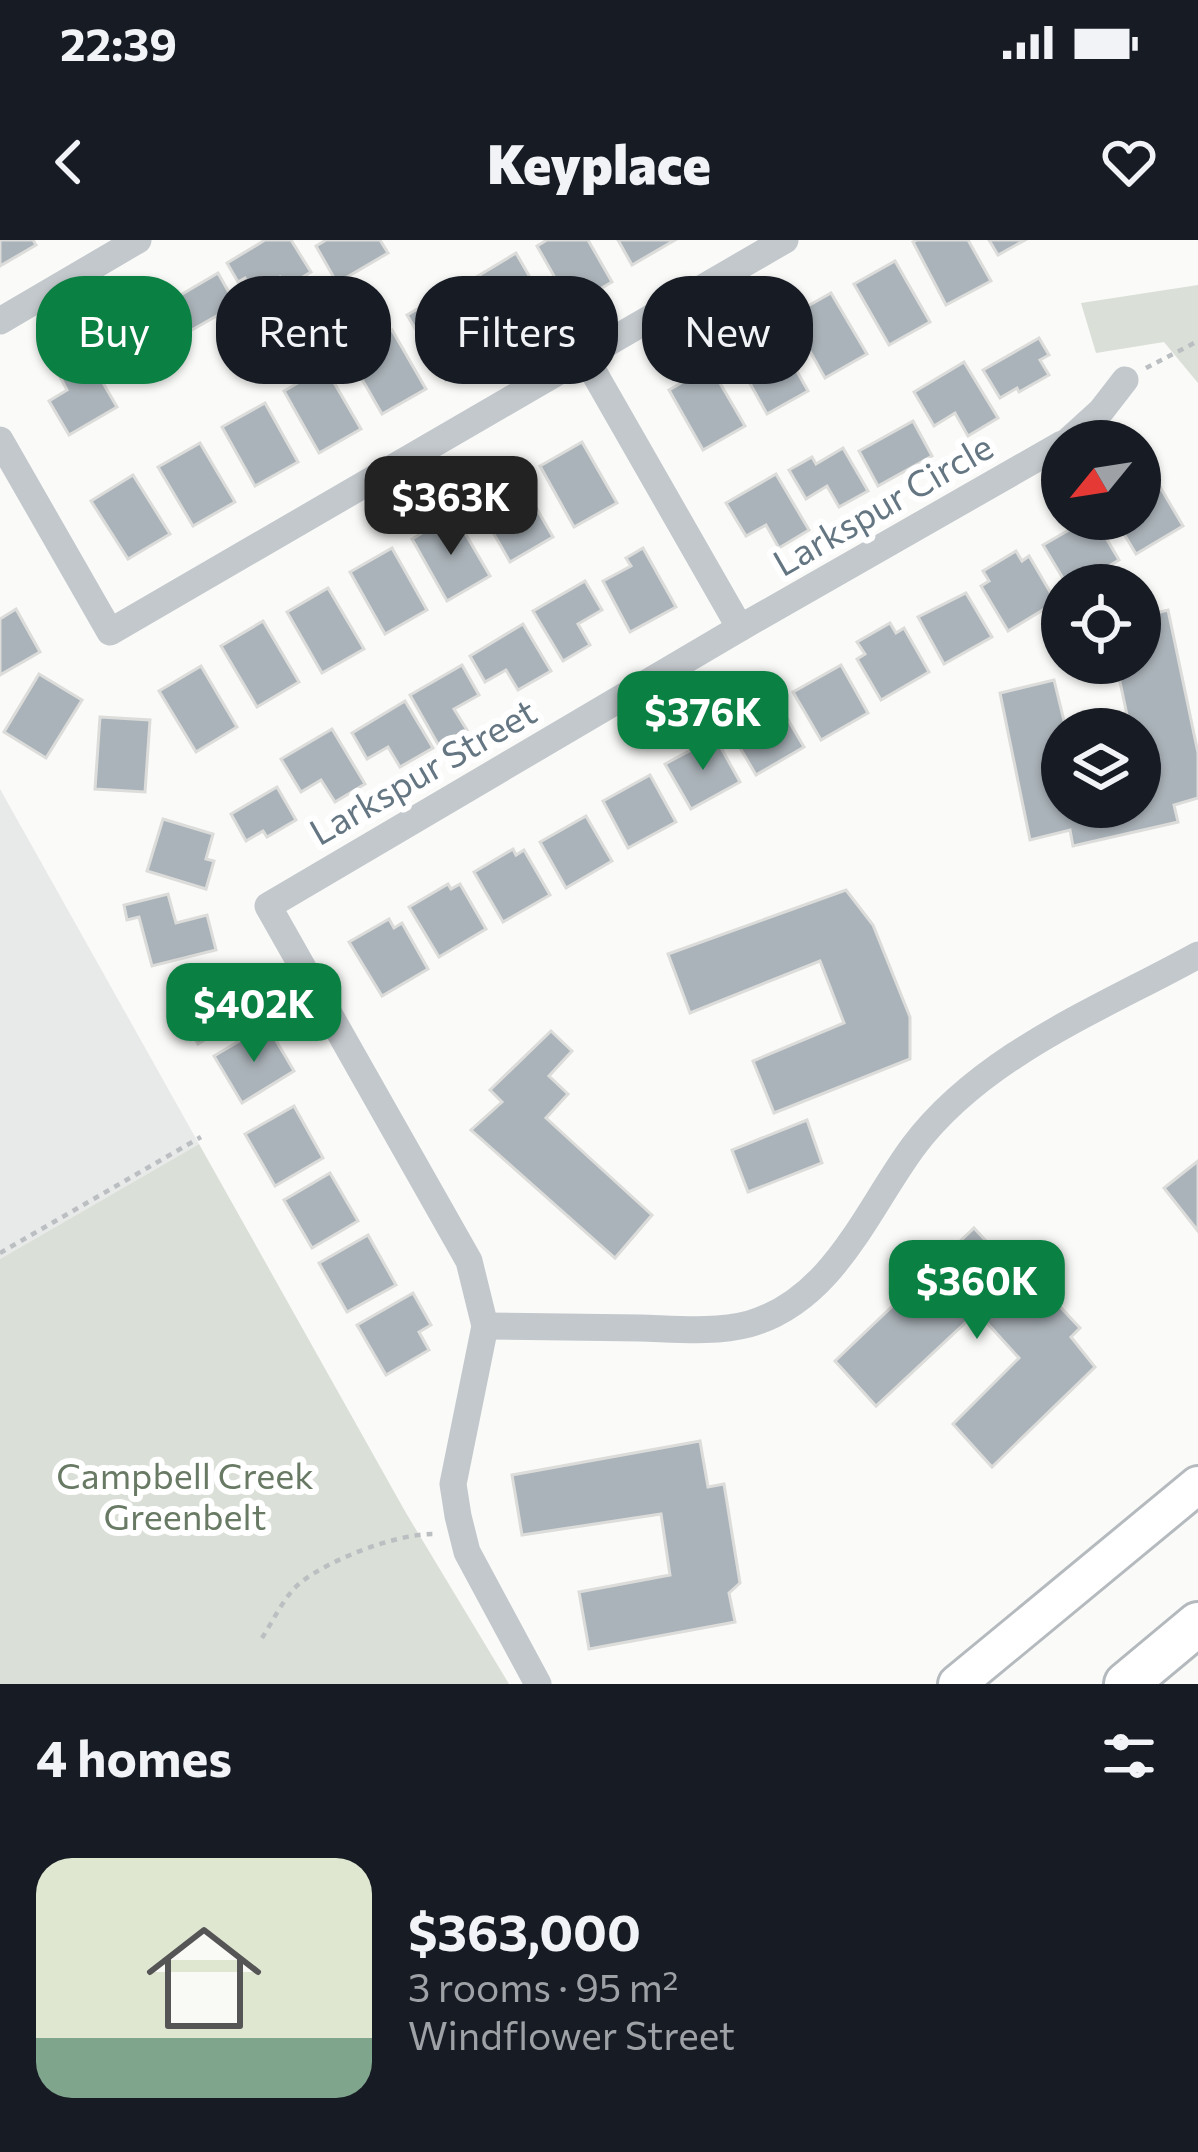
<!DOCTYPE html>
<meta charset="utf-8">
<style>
body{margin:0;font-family:Commissioner,sans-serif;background:#242831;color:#f1f3f6;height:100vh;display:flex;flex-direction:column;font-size:45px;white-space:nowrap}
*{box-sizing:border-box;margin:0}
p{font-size:39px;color:#9ea1a6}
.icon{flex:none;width:66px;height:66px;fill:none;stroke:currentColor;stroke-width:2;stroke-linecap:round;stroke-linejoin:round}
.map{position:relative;height:1444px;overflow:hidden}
.drawer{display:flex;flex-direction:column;background:#171b24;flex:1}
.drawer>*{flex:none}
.top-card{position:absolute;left:36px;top:36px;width:1128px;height:108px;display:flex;gap:24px}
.needle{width:78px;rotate:240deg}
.tools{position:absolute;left:1041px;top:180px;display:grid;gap:24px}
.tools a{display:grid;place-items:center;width:120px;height:120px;border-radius:50%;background:#171b24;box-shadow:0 3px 9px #0004;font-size:60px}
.price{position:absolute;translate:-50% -102px;padding:0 27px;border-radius:24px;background:#0b8043;color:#fff;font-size:39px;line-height:78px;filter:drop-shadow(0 3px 6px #0008)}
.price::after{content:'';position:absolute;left:50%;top:72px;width:36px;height:27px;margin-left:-18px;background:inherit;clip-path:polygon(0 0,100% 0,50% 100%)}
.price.selected{background:#222;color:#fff}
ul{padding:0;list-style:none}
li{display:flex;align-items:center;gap:36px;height:300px;padding:0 36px}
li span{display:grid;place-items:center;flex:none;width:336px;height:240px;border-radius:36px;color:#555}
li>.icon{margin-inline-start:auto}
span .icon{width:144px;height:144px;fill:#fffc;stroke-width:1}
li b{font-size:51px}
h2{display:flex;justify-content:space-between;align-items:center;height:144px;padding:0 36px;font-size:51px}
.chip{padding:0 42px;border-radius:48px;background:#171b24;box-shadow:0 3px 9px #0004;font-size:42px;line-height:108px}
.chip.selected{background:#0b8043;color:#fff}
.status{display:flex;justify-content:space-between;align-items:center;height:84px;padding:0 60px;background:#171b24;direction:ltr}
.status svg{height:33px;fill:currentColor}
header{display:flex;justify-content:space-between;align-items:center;height:156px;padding:0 36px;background:#171b24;font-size:54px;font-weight:800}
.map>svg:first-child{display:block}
.built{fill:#e8e9e9}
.green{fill:#dadfd7}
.building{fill:#aab3b9;stroke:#dcdcda;stroke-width:3}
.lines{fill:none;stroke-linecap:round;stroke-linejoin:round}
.major-casing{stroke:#b5babe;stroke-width:42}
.highway-casing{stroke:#b4b9bd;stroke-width:48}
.path{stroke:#bbbfc2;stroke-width:4.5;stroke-dasharray:6 6;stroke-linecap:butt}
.minor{stroke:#c3c8cc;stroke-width:27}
.major{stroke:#fff;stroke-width:36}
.highway{stroke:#fff;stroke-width:42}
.labels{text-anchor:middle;stroke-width:12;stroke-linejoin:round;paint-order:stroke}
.street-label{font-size:36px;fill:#657683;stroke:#fff}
.park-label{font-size:36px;fill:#687a64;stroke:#fff}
</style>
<div class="status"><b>22:39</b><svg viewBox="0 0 49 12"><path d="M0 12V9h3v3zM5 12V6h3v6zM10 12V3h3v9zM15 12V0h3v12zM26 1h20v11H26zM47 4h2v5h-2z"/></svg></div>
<header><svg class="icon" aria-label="back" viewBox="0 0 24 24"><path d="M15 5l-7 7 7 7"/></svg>Keyplace<svg class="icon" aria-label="heart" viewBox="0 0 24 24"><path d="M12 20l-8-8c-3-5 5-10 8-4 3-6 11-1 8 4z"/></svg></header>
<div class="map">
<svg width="1198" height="1444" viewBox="0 0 1198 1444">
<rect width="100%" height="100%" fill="#fafaf8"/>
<path class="built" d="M0 549 199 904 0 1019Z"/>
<g class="green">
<path d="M1198 45V143L1164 102 1096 113 1081 63Z"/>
<path d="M199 904 406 1273 509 1444H0V1019Z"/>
</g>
<g class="building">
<path d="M0 0H33L36 5 0 26Z"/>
<path d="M265 0H291L311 32 286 47 280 37 254 53 245 38 238 42 227 23Z"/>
<path d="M326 0H380L388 13 337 43 316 6Z"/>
<path d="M547 0H588L612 42 571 66 537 6Z"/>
<path d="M618 0H675L632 25Z"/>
<path d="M917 0H968L991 41 946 65 913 2Z"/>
<path d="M989 0H1025L998 15Z"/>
<path d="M516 13 551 74 509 99 473 39Z"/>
<path d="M895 21 930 82 889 105 854 44Z"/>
<path d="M218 33 236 65 190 91 172 60Z"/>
<path d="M452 49 490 114 446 140 407 75Z"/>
<path d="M831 53 867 114 825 138 790 76Z"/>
<path d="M151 71 170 104 124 130 106 98Z"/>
<path d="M392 90 426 149 382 174 348 115Z"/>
<path d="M774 90 808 151 767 174 733 113Z"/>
<path d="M1039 98 1049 115 1040 120 1049 135 1019 152 1017 148 1000 158 983 130Z"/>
<path d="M85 112 117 167 69 195 49 161 67 150 56 129Z"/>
<path d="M964 122 998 178 968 196 955 173 934 186 914 152Z"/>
<path d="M710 126 745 186 703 210 669 150Z"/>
<path d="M325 127 361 189 319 213 284 151Z"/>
<path d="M265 163 298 222 255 246 222 187Z"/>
<path d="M913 181 932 216 878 246 859 211Z"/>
<path d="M582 202 617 263 574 287 540 226Z"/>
<path d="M200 203 235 262 193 286 158 227Z"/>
<path d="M843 208 868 251 839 267 827 246 806 259 789 230 812 217 816 224Z"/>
<path d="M776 234 809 290 779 308 766 285 746 296 726 263Z"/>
<path d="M133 235 170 294 128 319 91 261Z"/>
<path d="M518 236 553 297 510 322 475 261Z"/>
<path d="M1156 240 1183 286 1136 314 1115 279H1140V249Z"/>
<path d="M454 274 490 336 447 361 412 299Z"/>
<path d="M1088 279H1095L1119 320 1077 345H1067L1043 305Z"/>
<path d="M392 308 427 370 385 394 350 332Z"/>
<path d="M643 308 676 367 630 392 603 341 631 326 626 318Z"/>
<path d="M1016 311 1022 321 1029 316 1056 362 1008 391 981 346 989 341 983 331Z"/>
<path d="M585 341 602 370 578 384 590 405 563 421 533 371Z"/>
<path d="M328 348 364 409 322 433 287 372Z"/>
<path d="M966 353 992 397 944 424 918 377Z"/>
<path d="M16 369 40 412 0 435V379Z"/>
<path d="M1168 370 1198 513V558L1174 565 1178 582 1073 606 1070 590 1030 600 1000 453 1054 440 1066 489H1062V567H1140V489H1130L1116 423H1140V377Z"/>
<path d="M263 381 299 442 257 467 221 406Z"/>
<path d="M890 383 896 393 904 388 929 432 881 460 857 419 865 414 857 402Z"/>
<path d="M523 384 551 431 518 450 506 430 485 442 470 416Z"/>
<path d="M462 425 479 455 454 469 467 490 439 506 410 455Z"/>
<path d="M841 425 868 473 821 500 793 452Z"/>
<path d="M201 426 237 487 196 512 159 451Z"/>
<path d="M39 434 82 460 46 518 4 492Z"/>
<path d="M405 461 433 508 400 527 388 507 367 519 352 493Z"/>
<path d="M777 461 804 507 756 535 729 489Z"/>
<path d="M100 477 150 480 145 552 95 549Z"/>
<path d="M332 489 365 544 335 562 321 540 301 552 281 519Z"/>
<path d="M715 497 740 542 691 569 665 524Z"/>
<path d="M650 535 676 582 628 608 603 561Z"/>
<path d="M277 547 296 580 267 597 263 591 246 601 231 574Z"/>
<path d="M586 576 612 621 566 648 540 602Z"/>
<path d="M163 579 213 594 206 619 214 621 206 649 147 631Z"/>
<path d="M513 609 516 615 524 610 550 655 503 682 474 632Z"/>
<path d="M448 644 451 649 460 644 486 689 439 717 409 667Z"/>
<path d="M846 650 873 685 910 777V819L774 873 753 821 844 783 820 721 690 773 668 714Z"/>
<path d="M168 654 176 683 207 675 216 710 152 726 139 677 127 680 124 665Z"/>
<path d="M389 679 394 688 402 683 428 729 382 756 349 702Z"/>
<path d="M212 730 217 739 226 733 250 773 198 804 169 756Z"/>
<path d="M256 791 260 798 271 792 294 831 242 863 214 816Z"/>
<path d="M551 791 572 811 549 836 568 854 546 878 652 975 615 1018 471 890 502 862 490 850Z"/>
<path d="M294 866 323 918 275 946 245 894Z"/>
<path d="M807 880 822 923 748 952 732 910Z"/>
<path d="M1198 921V991L1164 948Z"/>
<path d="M330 933 358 981 312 1008 284 960Z"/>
<path d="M974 988 1000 1016 1007 1010 1080 1088 1071 1097 1095 1127 992 1227 953 1184 1019 1118 977 1072 876 1166 835 1121Z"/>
<path d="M368 995 396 1045 347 1072 319 1023Z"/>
<path d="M413 1053 431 1085 419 1092 429 1110 386 1135 357 1085Z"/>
<path d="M700 1201 708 1247 724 1244 740 1343 729 1353 735 1382 589 1409 579 1352 670 1335 661 1274 522 1295 512 1235Z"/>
</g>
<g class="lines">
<g class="major-casing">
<path id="major" d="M957 1444 1198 1245"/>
</g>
<g class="highway-casing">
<path id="highway" d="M1126 1444 1198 1384"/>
</g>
<g class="path">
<path d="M1146 128 1198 101"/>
<path d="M0 1013 201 897"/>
<path d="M262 1398C273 1381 285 1355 300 1343 330 1319 396 1294 433 1294"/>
</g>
<g class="minor">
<path d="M0 81 138 0"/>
<path d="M585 117 740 388"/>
<path d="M0 200 110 392 785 0"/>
<path d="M1068 201 1101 171 1125 140"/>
<path d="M485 1086C537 1087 589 1087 640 1088 676 1089 715 1093 749 1084 833 1060 866 971 913 907 982 815 1100 769 1198 715"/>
<path d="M538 1444 467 1312 458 1276 453 1244 485 1086 469 1021 268 666 740 388 1062 204"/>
</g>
<use href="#major" class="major"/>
<use href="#highway" class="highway"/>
</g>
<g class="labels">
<g class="street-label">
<text transform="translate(883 265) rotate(-30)" y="13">Larkspur Circle</text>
<text transform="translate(423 532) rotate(-30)" y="13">Larkspur Street</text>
</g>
<g class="park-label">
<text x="185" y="1249">Campbell Creek<tspan x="185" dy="41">Greenbelt</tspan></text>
</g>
</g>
</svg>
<div class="tools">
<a><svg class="needle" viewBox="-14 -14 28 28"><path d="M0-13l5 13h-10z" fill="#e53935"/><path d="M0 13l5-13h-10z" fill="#9ea1a6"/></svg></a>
<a><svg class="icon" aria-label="locate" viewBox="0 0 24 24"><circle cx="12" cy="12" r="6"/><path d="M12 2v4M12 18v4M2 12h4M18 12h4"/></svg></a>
<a><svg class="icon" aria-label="layers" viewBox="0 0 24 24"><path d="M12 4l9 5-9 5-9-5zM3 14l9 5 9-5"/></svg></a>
</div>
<b class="price selected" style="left:451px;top:318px">$363K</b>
<b class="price" style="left:703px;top:533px">$376K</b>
<b class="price" style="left:254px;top:825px">$402K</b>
<b class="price" style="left:977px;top:1102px">$360K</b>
<div class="top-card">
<a class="chip selected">Buy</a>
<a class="chip">Rent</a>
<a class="chip">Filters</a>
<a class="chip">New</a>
</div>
</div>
<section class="drawer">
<h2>4 homes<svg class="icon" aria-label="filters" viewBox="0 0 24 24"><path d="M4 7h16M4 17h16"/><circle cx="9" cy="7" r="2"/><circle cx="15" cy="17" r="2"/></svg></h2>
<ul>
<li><span style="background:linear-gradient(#dfe7d0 75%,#7fa58c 0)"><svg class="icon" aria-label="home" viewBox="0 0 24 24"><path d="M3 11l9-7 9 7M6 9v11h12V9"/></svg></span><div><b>$363,000</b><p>3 rooms · 95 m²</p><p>Windflower Street</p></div></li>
</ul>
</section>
